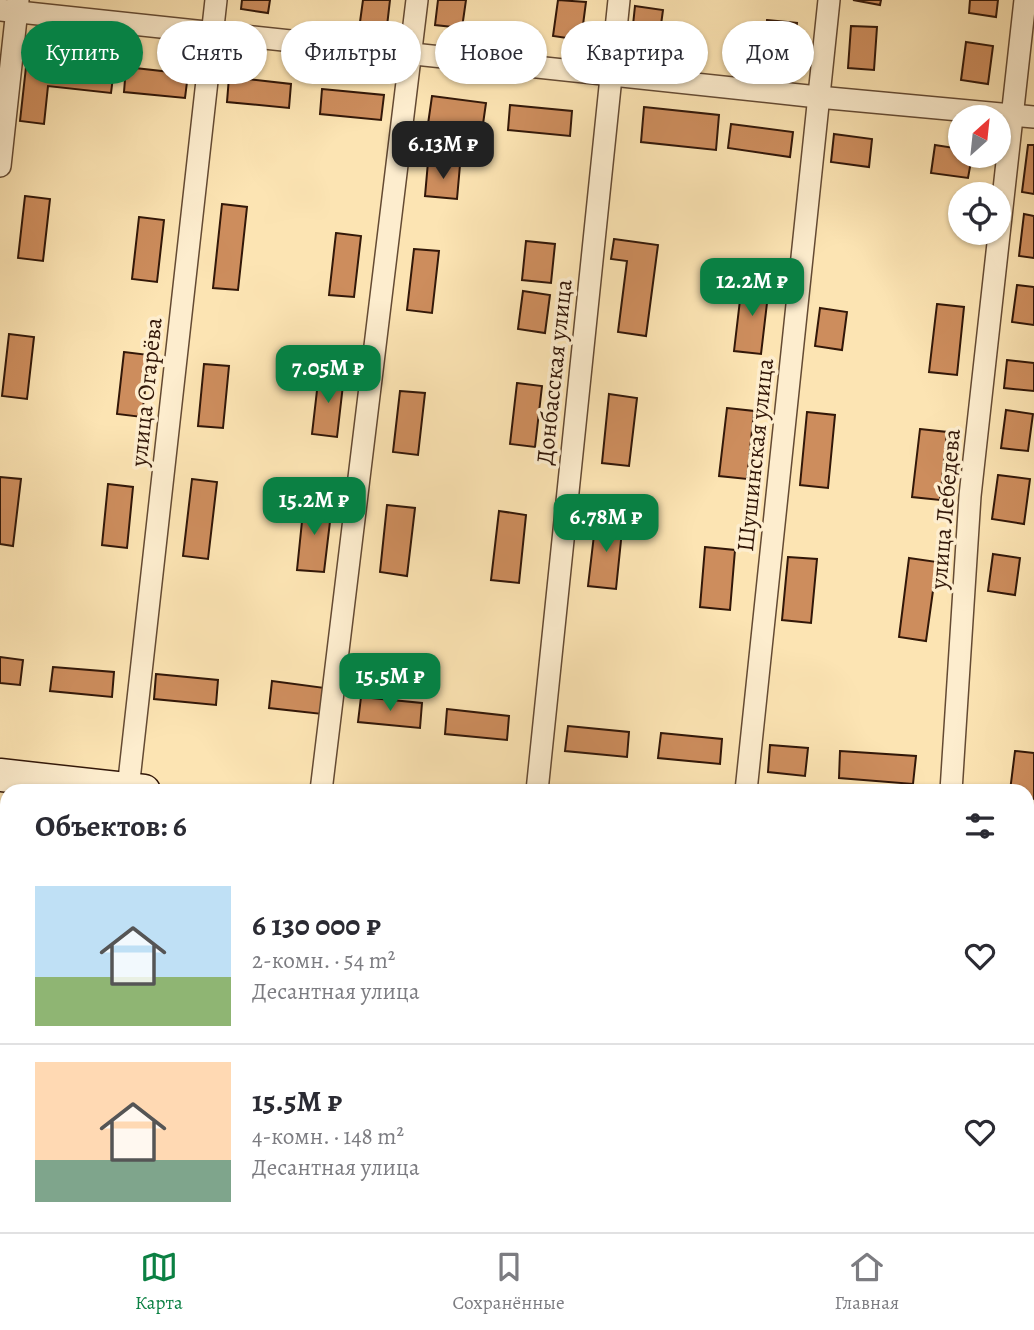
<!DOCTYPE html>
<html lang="ru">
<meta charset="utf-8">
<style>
body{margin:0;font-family:Alegreya,serif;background:#f2f2f3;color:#2b2b33;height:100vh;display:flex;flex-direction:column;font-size:26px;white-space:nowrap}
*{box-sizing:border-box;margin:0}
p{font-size:23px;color:#7c7c81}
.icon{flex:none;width:38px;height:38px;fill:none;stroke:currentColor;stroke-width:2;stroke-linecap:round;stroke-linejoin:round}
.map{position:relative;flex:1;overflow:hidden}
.side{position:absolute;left:0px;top:784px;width:1034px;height:448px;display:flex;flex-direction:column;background:#fff;border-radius:21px 21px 0 0;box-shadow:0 2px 5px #0004}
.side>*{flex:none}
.guide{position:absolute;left:21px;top:21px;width:992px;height:63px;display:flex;gap:14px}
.needle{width:46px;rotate:27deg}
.tools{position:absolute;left:948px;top:105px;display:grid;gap:14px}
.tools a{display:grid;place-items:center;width:63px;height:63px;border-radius:50%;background:#fff;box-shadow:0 2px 5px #0004;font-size:35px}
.price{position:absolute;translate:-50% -60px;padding:0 16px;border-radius:14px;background:#0b8043;color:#fff;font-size:23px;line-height:46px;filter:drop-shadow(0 2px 4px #0008)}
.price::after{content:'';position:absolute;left:50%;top:42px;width:21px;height:16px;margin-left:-10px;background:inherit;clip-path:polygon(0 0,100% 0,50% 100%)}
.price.on{background:#222;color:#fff}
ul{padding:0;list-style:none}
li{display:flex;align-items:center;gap:21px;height:175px;padding:0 35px}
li+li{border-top:2px solid #e1e1e2}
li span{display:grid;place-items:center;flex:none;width:196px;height:140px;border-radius:0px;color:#555}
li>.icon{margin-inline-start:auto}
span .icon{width:84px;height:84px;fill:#fffc;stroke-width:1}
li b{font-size:30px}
h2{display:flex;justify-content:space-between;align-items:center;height:84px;padding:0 35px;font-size:30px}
.chip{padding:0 24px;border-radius:32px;background:#fff;box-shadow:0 2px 5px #0004;font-size:24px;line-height:63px}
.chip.on{background:#0b8043;color:#fff}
.tab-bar{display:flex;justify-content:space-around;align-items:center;height:98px;border-top:2px solid #e1e1e2;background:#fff;font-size:19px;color:#7c7c81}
.tab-bar a{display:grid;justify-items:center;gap:4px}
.tab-bar .on{color:#0b8043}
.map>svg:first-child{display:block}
.building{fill:#cd8d5d;stroke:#321708;stroke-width:2}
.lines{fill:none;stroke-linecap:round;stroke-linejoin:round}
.lane-casing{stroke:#644a33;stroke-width:14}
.street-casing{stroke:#644a33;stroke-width:24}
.secondary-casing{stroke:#321708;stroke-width:35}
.lane{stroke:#fdedce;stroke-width:10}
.street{stroke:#fdedce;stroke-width:21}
.secondary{stroke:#fdedce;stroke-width:32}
.labels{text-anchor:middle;stroke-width:7;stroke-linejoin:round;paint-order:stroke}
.street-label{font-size:24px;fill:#321708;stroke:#fdedce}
</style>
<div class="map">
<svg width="1034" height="1232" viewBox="0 0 1034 1232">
<rect width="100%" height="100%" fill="#fce4b3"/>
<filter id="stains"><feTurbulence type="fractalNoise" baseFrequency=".00286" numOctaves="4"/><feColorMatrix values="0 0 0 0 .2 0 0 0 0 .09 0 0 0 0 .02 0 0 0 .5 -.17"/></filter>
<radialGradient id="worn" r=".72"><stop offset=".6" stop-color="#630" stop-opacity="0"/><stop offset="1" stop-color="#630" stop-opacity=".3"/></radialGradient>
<g class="building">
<path d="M242 0H270L268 13 241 9Z"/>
<path d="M363 0H390L387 26 360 22Z"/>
<path d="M438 0H466L462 28 435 25Z"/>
<path d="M558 0 586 2 581 40 553 36Z"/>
<path d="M853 0H881L880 5Z"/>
<path d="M970 0H998L996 17 969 13Z"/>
<path d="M635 6 663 10 658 47 631 44Z"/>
<path d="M767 20 797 23 793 61 763 58Z"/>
<path d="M851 26 877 27 874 70 848 68Z"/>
<path d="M92 42 117 45 111 93 48 86 44 124 20 121 28 49 90 56Z"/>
<path d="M966 42 993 46 988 84 961 80Z"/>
<path d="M126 67 188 74 185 98 124 92Z"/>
<path d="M229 77 291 84 289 108 227 102Z"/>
<path d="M322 89 384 95 381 120 320 114Z"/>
<path d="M432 96 486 103 480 145 426 138Z"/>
<path d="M510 105 572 111 570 136 508 130Z"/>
<path d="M644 107 719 115 716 150 641 142Z"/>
<path d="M731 124 793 132 790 157 728 148Z"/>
<path d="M834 134 872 139 869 167 831 162Z"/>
<path d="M935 145 961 149V156H972L968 178 931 173Z"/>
<path d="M1028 145H1034V194L1022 192Z"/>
<path d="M428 162 460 165 457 199 425 196Z"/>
<path d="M25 196 50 199 43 261 18 258Z"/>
<path d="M222 204 247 207 238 290 213 288Z"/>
<path d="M1024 214 1034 216V258L1019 256Z"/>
<path d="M139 217 164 220 157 282 132 279Z"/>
<path d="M336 233 361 236 354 297 329 295Z"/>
<path d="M614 239 658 245 646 336 618 332 627 261 611 259Z"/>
<path d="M526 241 555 244 551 283 522 280Z"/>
<path d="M414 249 439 251 432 313 407 310Z"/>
<path d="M742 283 769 286 761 354 734 351Z"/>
<path d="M1017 285 1034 287V325L1012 322Z"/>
<path d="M523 291 550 295 545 333 518 329Z"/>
<path d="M937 304 964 307 957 375 929 372Z"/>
<path d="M820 308 847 312 842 350 815 346Z"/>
<path d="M9 334 34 337 27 399 2 396Z"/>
<path d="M124 352 149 355 142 417 117 414Z"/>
<path d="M1007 360 1034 363V391L1004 388Z"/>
<path d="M204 364 229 366 223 428 198 426Z"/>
<path d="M319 373 344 376 337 437 312 434Z"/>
<path d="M517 383 542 386 535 447 510 444Z"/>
<path d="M400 391 425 393 418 455 393 452Z"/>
<path d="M609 394 637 398 629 466 602 463Z"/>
<path d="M727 408 754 411 747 479 719 476Z"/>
<path d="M1006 410 1033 414 1028 451 1001 448Z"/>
<path d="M807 412 835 415 828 488 800 485Z"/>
<path d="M920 429 947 432 940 500 912 497Z"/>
<path d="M998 475 1030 479 1024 524 992 519Z"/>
<path d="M0 477 21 479 13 546 0 544Z"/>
<path d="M192 479 217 482 208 559 183 556Z"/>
<path d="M108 484 133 487 127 548 102 545Z"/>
<path d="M304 502 332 505 324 572 297 570Z"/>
<path d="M387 505 415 508 407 576 380 572Z"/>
<path d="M499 511 526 515 519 583 491 580Z"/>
<path d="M596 518 623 521 616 589 588 586Z"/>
<path d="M705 547 735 550 730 610 700 607Z"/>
<path d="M993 554 1020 558 1015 595 988 591Z"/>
<path d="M788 557 817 559 811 623 782 620Z"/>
<path d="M909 558 937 562 926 641 899 637Z"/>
<path d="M0 657 23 660 20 685 0 683Z"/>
<path d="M53 667 114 672 112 697 50 691Z"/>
<path d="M156 674 218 680 216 705 154 699Z"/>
<path d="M272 681 325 688 322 714 269 708Z"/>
<path d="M361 697 422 703 420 728 358 722Z"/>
<path d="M447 709 509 716 507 740 445 734Z"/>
<path d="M568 726 629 732 627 757 565 751Z"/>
<path d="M661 733 722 739 720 764 658 758Z"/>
<path d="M770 745 808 748 805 776 768 772Z"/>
<path d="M840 751 916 756 913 784 839 778Z"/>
<path d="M1015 751 1034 753V799L1027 798V791H1010Z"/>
<path d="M1027 1044 1034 1045V1081H1027Z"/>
<path d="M166 1225H211L210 1232H165Z"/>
<path d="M734 1225H771L770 1230Z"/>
<path d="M974 1225H1016L1015 1232H973Z"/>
</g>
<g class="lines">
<g class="lane-casing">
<g id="lane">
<path d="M1027 1022 1034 1023"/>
<path d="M1027 1112 1034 1113"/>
<path d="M821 1225 822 1232"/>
<path d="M150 1232 151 1225"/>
</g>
</g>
<g class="street-casing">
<g id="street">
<path d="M0 10 818 97 1034 117"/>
<path d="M0 166 18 0"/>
<path d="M128 789 216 0"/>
<path d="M321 791 417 0"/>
<path d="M537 791 619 0"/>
<path d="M746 791 829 0"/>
<path d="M951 791 970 496 1025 0"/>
</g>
</g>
<g class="secondary-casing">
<g id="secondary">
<path d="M0 775 144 791"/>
<path d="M1027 891 1034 892"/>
</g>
</g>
<use href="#lane" class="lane"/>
<use href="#street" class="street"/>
<use href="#secondary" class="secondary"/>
</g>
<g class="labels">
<g class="street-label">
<text transform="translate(554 372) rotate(-84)" y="8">Донбасская улица</text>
<text transform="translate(146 392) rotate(-84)" y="8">улица Огарёва</text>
<text transform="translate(755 455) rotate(-84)" y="8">Шушинская улица</text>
<text transform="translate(945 509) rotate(-85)" y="8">улица Лебедева</text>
</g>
</g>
<rect width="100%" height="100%" filter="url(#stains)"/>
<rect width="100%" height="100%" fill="url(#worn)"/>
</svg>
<div class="tools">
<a><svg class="needle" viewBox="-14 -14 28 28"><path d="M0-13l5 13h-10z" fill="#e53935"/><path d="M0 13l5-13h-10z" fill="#7c7c81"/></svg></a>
<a><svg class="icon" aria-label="locate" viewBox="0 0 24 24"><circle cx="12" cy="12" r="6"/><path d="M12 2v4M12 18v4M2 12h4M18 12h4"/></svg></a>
</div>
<b class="price on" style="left:443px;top:181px">6.13M ₽</b>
<b class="price" style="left:752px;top:318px">12.2M ₽</b>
<b class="price" style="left:328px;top:405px">7.05M ₽</b>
<b class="price" style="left:314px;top:537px">15.2M ₽</b>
<b class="price" style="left:606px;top:554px">6.78M ₽</b>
<b class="price" style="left:390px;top:713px">15.5M ₽</b>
<div class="guide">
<a class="chip on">Купить</a>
<a class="chip">Снять</a>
<a class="chip">Фильтры</a>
<a class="chip">Новое</a>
<a class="chip">Квартира</a>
<a class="chip">Дом</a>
</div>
<section class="side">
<h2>Объектов: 6<svg class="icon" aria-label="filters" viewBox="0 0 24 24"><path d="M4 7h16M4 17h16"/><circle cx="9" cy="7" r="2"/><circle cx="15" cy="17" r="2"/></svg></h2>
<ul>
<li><span style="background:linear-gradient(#bfe0f5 65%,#8fb573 0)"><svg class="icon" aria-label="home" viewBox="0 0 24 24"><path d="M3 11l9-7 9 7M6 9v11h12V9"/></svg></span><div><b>6 130 000 ₽</b><p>2-комн. · 54 m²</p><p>Десантная улица</p></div><svg class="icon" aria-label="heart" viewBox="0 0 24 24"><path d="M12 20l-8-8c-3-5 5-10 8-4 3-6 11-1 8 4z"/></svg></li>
<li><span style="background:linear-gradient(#ffd9b3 70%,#7fa58c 0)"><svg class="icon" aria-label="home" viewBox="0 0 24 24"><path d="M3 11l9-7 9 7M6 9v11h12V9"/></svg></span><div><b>15.5M ₽</b><p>4-комн. · 148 m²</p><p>Десантная улица</p></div><svg class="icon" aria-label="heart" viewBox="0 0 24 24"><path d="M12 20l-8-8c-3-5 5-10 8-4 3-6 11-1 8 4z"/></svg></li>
</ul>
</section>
</div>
<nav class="tab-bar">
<a class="on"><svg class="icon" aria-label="map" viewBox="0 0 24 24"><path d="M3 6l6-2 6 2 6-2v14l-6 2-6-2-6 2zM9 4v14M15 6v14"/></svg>Карта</a>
<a><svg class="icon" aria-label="saved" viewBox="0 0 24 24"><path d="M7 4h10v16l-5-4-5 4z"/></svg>Сохранённые</a>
<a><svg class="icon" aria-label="home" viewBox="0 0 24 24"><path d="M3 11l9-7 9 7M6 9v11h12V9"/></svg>Главная</a>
</nav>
